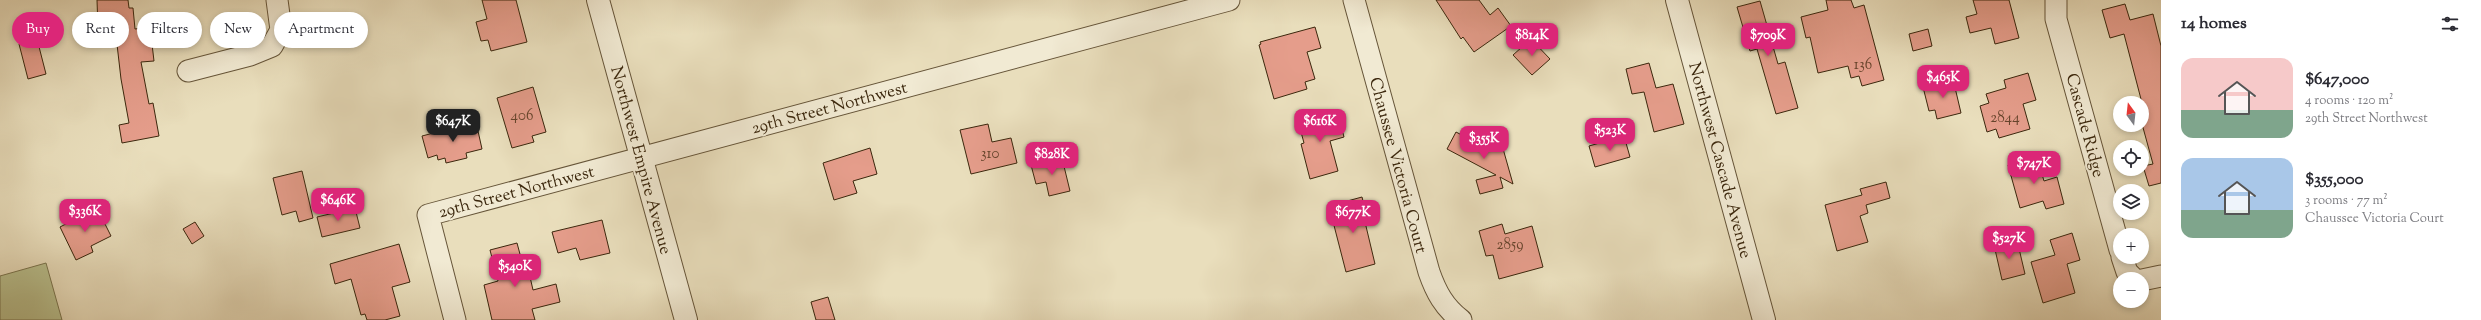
<!DOCTYPE html>
<meta charset="utf-8">
<style>
body{margin:0;font-family:"Sorts Mill Goudy",serif;background:#f2f2f3;color:#2b2b33;height:100vh;display:flex;flex-direction:column;font-size:15px;white-space:nowrap}
*{box-sizing:border-box;margin:0}
p{font-size:13px;color:#7c7c81}
.icon{flex:none;width:22px;height:22px;fill:none;stroke:currentColor;stroke-width:2;stroke-linecap:round;stroke-linejoin:round}
.map{position:relative;flex:1;overflow:hidden}
.panel{display:flex;flex-direction:column;background:#fff;width:320px}
.panel>*{flex:none}
.guide{position:absolute;left:12px;top:12px;width:380px;height:36px;display:flex;gap:8px}
.needle{width:26px;rotate:345deg}
.tools{position:absolute;left:2113px;top:96px;display:grid;gap:8px}
.tools a{display:grid;place-items:center;width:36px;height:36px;border-radius:50%;background:#fff;box-shadow:0 2px 6px #0003;font-size:20px}
.price{position:absolute;translate:-50% -34px;padding:0 9px;border-radius:8px;background:#db2777;color:#fff;font-size:13px;line-height:26px;filter:drop-shadow(0 1px 2px #0008)}
.price::after{content:'';position:absolute;left:50%;top:24px;width:12px;height:9px;margin-left:-6px;background:inherit;clip-path:polygon(0 0,100% 0,50% 100%)}
.price.current{background:#222;color:#fff}
ul{padding:0;list-style:none}
li{display:flex;align-items:center;gap:12px;height:100px;padding:0 20px}
li span{display:grid;place-items:center;flex:none;width:112px;height:80px;border-radius:12px;color:#555}
li>.icon{margin-inline-start:auto}
span .icon{width:48px;height:48px;fill:#fffc;stroke-width:1}
li b{font-size:17px}
h2{display:flex;justify-content:space-between;align-items:center;height:48px;padding:0 20px;font-size:17px}
.chip{padding:0 14px;border-radius:18px;background:#fff;box-shadow:0 2px 6px #0003;font-size:14px;line-height:36px}
.chip.current{background:#db2777;color:#fff}
main{display:flex;flex:1;min-height:0}
.map>svg:first-child{display:block}
.green{fill:#b9c08e;stroke:#7a744e}
.building{fill:#e59d8b;stroke:#3b270d}
.lines{fill:none;stroke-linecap:round;stroke-linejoin:round}
.minor-casing{stroke:#665539;stroke-width:23}
.tertiary-casing{stroke:#665539;stroke-width:24}
.minor{stroke:#f1ead3;stroke-width:21}
.tertiary{stroke:#f1ead3;stroke-width:22}
.labels{text-anchor:middle;stroke-width:4;stroke-linejoin:round;paint-order:stroke}
.number-label{font-size:15px;fill:#66442c}
.street-label{font-size:17px;fill:#3b270d;stroke:#f1ead3}
</style>
<main>
<div class="map">
<svg width="2161" height="320" viewBox="0 0 2161 320">
<rect width="100%" height="100%" fill="#e9debc"/>
<filter id="stains"><feTurbulence type="fractalNoise" baseFrequency=".005" numOctaves="4"/><feColorMatrix values="0 0 0 0 .2 0 0 0 0 .09 0 0 0 0 .02 0 0 0 .5 -.17"/></filter>
<radialGradient id="worn" r=".72"><stop offset=".6" stop-color="#630" stop-opacity="0"/><stop offset="1" stop-color="#630" stop-opacity=".3"/></radialGradient>
<path class="green" d="M46 263 62 320H0V276Z"/>
<g class="building">
<path d="M97 0H128L129 8H133L135 29 150 27 154 61 141 62 149 104 153 103 159 136 122 143 119 125 129 123 121 79 115 27 98 29Z"/>
<path d="M482 0H516L527 42 491 51 488 40 481 41 476 22 487 19Z"/>
<path d="M1436 0H1479L1490 15 1498 8 1511 26 1474 52 1463 37 1461 39Z"/>
<path d="M1826 0H1851L1854 8 1864 5 1884 80 1862 86 1859 76 1851 78 1848 66 1818 73 1810 37 1806 38 1801 17 1828 10Z"/>
<path d="M1973 0H2009L2019 38 1995 44 1991 28 1970 33 1966 17 1977 14Z"/>
<path d="M1760 1 1778 64 1785 62 1798 108 1776 114 1757 49 1750 51 1737 7Z"/>
<path d="M2125 4 2130 20 2153 14 2161 46V183L2149 186 2143 166 2153 164 2142 124V103L2124 34 2110 38 2102 10Z"/>
<path d="M1315 27 1321 48 1307 52 1315 79 1305 82 1307 89 1274 99 1259 45 1261 44 1260 42Z"/>
<path d="M1928 29 1932 46 1913 51 1909 34Z"/>
<path d="M37 39 46 74 28 79 19 44Z"/>
<path d="M1531 39 1550 59 1532 75 1513 55Z"/>
<path d="M1649 63 1656 88 1673 84 1684 124 1654 132 1644 92 1632 94 1626 69Z"/>
<path d="M2028 73 2036 100 2023 104 2030 129 1999 138 1996 129 1987 132 1980 106 1989 103 1986 94 2006 88 2004 80Z"/>
<path d="M1953 79 1961 113 1937 119 1935 110 1929 111 1923 87Z"/>
<path d="M533 87 546 132 532 136 534 142 512 148 497 98Z"/>
<path d="M1337 110 1344 137 1330 141 1338 171 1310 179 1301 144 1304 143 1298 121Z"/>
<path d="M476 122 482 149 466 153 467 158 446 163 445 158 438 160 437 155 428 158 422 136Z"/>
<path d="M988 124 992 142 1011 138 1017 163 971 174 960 130Z"/>
<path d="M1456 132 1479 144 1500 138 1513 184 1500 177 1503 188 1480 194 1476 180 1496 175 1447 149Z"/>
<path d="M1624 136 1630 157 1595 167 1589 146Z"/>
<path d="M870 148 877 174 853 181 857 193 834 200 823 163Z"/>
<path d="M2037 157 2044 181 2057 177 2064 204 2046 209 2043 201 2020 208 2008 165Z"/>
<path d="M1062 158 1070 191 1049 196 1046 182 1036 184 1031 165Z"/>
<path d="M302 171 313 218 299 222 296 211 282 215 273 178Z"/>
<path d="M1886 182 1890 198 1866 205 1868 213 1860 216 1868 242 1837 251 1825 205 1862 195 1860 189Z"/>
<path d="M1362 197 1368 221 1365 222 1375 264 1346 272 1329 206Z"/>
<path d="M97 208 111 236 91 246 93 252 76 260 60 227Z"/>
<path d="M355 208 360 228 322 237 317 217Z"/>
<path d="M602 220 610 253 580 260 576 248 558 253 552 232Z"/>
<path d="M195 222 204 236 192 244 183 229Z"/>
<path d="M1502 224 1505 234 1532 226 1543 267 1499 279 1493 255 1486 256 1479 231Z"/>
<path d="M2072 233 2080 260 2067 264 2075 293 2043 303 2031 262 2055 255 2050 240Z"/>
<path d="M2017 240 2025 274 2002 280 1994 245Z"/>
<path d="M517 243 524 269 528 268 533 290 556 284 560 302 532 309 535 320H492L484 285 498 281 490 250Z"/>
<path d="M399 244 410 282 392 287 400 316 385 320H367L365 314 361 315 351 279 335 284 330 264Z"/>
<path d="M828 297 835 320H816L811 302Z"/>
</g>
<g class="lines">
<g class="minor-casing">
<g id="minor">
<path d="M1354 0 1429 272C1436 292 1444 307 1461 320"/>
<path d="M2056 0V19L2120 250"/>
<path d="M188 71 250 55 272 46 281 30 277 0"/>
<path d="M2122 257 2127 272 2134 279"/>
<path d="M2142 280 2161 276"/>
<path d="M455 320 428 215 1229 0"/>
</g>
</g>
<g class="tertiary-casing">
<g id="tertiary">
<path d="M598 0 686 320"/>
<path d="M1677 0 1764 320"/>
</g>
</g>
<use href="#minor" class="minor"/>
<use href="#tertiary" class="tertiary"/>
</g>
<g class="labels">
<g class="number-label">
<text x="1863" y="69">136</text>
<text x="522" y="120">406</text>
<text x="2005" y="122">2844</text>
<text x="990" y="158">310</text>
<text x="1510" y="249">2859</text>
</g>
<g class="street-label">
<text transform="translate(829 107) rotate(-15)" y="6">29th Street Northwest</text>
<text transform="translate(2086 125) rotate(75)" y="6">Cascade Ridge</text>
<text transform="translate(642 160) rotate(75)" y="6">Northwest Empire Avenue</text>
<text transform="translate(1721 160) rotate(75)" y="6">Northwest Cascade Avenue</text>
<text transform="translate(1399 165) rotate(75)" y="6">Chaussee Victoria Court</text>
<text transform="translate(516 191) rotate(-15)" y="6">29th Street Northwest</text>
</g>
</g>
<rect width="100%" height="100%" filter="url(#stains)"/>
<rect width="100%" height="100%" fill="url(#worn)"/>
</svg>
<div class="tools">
<a><svg class="needle" viewBox="-14 -14 28 28"><path d="M0-13l5 13h-10z" fill="#e53935"/><path d="M0 13l5-13h-10z" fill="#7c7c81"/></svg></a>
<a><svg class="icon" aria-label="locate" viewBox="0 0 24 24"><circle cx="12" cy="12" r="6"/><path d="M12 2v4M12 18v4M2 12h4M18 12h4"/></svg></a>
<a><svg class="icon" aria-label="layers" viewBox="0 0 24 24"><path d="M12 4l9 5-9 5-9-5zM3 14l9 5 9-5"/></svg></a>
<a>+</a>
<a>−</a>
</div>
<b class="price" style="left:1532px;top:57px">$814K</b>
<b class="price" style="left:1768px;top:57px">$709K</b>
<b class="price" style="left:1943px;top:99px">$465K</b>
<b class="price current" style="left:453px;top:143px">$647K</b>
<b class="price" style="left:1320px;top:143px">$616K</b>
<b class="price" style="left:1610px;top:152px">$523K</b>
<b class="price" style="left:1484px;top:160px">$355K</b>
<b class="price" style="left:1052px;top:176px">$828K</b>
<b class="price" style="left:2034px;top:185px">$747K</b>
<b class="price" style="left:338px;top:222px">$646K</b>
<b class="price" style="left:85px;top:233px">$336K</b>
<b class="price" style="left:1353px;top:234px">$677K</b>
<b class="price" style="left:2009px;top:260px">$527K</b>
<b class="price" style="left:515px;top:288px">$540K</b>
<div class="guide">
<a class="chip current">Buy</a>
<a class="chip">Rent</a>
<a class="chip">Filters</a>
<a class="chip">New</a>
<a class="chip">Apartment</a>
</div>
</div>
<section class="panel">
<h2>14 homes<svg class="icon" aria-label="filters" viewBox="0 0 24 24"><path d="M4 7h16M4 17h16"/><circle cx="9" cy="7" r="2"/><circle cx="15" cy="17" r="2"/></svg></h2>
<ul>
<li><span style="background:linear-gradient(#f6c9c9 65%,#7fa58c 0)"><svg class="icon" aria-label="home" viewBox="0 0 24 24"><path d="M3 11l9-7 9 7M6 9v11h12V9"/></svg></span><div><b>$647,000</b><p>4 rooms · 120 m²</p><p>29th Street Northwest</p></div></li>
<li><span style="background:linear-gradient(#a9c7e8 65%,#7fa58c 0)"><svg class="icon" aria-label="home" viewBox="0 0 24 24"><path d="M3 11l9-7 9 7M6 9v11h12V9"/></svg></span><div><b>$355,000</b><p>3 rooms · 77 m²</p><p>Chaussee Victoria Court</p></div></li>
</ul>
</section>
</main>
